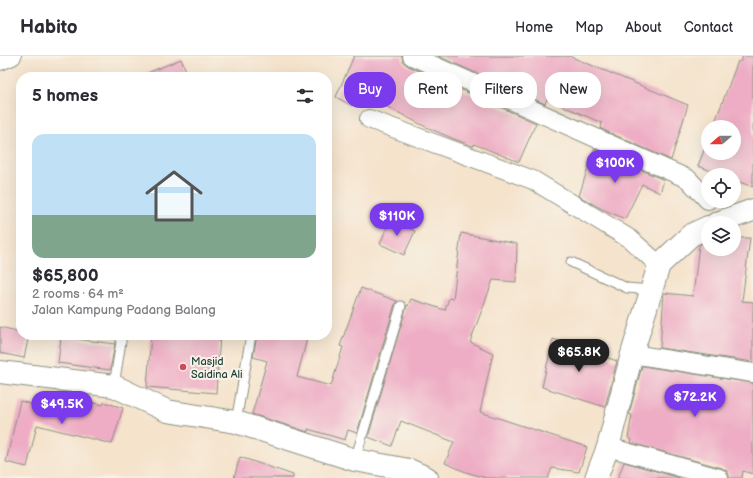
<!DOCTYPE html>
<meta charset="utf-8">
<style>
body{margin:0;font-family:"Balsamiq Sans",sans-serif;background:#f2f2f3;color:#2b2b33;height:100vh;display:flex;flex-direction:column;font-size:15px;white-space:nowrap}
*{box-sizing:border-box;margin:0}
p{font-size:13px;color:#7c7c81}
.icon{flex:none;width:22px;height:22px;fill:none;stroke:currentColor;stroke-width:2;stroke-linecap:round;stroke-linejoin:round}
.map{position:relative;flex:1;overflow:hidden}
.sheet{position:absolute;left:16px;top:16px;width:316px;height:268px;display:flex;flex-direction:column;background:#fff;border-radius:16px;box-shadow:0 4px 16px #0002}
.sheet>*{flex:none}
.guide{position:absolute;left:344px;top:16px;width:349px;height:36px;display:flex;gap:8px}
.needle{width:26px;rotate:250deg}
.buttons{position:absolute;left:701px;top:64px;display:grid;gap:8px}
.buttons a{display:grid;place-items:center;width:40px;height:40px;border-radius:50%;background:#fff;box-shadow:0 4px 16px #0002;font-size:20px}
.price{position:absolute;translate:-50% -34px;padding:0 9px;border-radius:14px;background:#7c3aed;color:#fff;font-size:13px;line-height:26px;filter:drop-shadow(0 1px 2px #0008)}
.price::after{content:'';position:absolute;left:50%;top:24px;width:12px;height:9px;margin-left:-6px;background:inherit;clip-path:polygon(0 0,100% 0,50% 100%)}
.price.selected{background:#222;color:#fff}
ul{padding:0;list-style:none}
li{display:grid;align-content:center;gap:8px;height:212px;padding:0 16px}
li+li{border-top:1px solid #e1e1e2}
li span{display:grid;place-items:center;height:124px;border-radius:12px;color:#555}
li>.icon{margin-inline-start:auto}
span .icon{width:72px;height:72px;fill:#fffc;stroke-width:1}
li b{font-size:17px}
h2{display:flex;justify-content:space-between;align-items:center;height:48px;padding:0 16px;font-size:17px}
.pill{padding:0 14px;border-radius:16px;background:#fff;box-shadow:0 4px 16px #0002;font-size:14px;line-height:36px}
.pill.selected{background:#7c3aed;color:#fff}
header{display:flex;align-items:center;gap:24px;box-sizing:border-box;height:56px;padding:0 20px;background:#fff;border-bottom:1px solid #e1e1e2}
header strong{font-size:19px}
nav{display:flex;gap:22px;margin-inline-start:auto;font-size:14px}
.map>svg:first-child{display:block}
.building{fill:#eeadc5}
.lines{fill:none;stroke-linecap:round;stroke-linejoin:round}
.service-casing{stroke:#8a9080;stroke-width:11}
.minor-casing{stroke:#8a9080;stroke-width:20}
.tertiary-casing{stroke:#8a9080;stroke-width:24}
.service{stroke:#fff;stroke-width:9}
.minor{stroke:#fff;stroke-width:18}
.tertiary{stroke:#fff;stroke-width:22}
.poi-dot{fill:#d1495b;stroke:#f7f3e8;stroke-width:1.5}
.labels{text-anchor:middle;stroke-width:4;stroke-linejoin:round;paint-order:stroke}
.poi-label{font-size:11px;fill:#1f3d34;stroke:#f7f3e8;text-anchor:start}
</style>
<header>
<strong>Habito</strong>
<nav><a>Home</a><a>Map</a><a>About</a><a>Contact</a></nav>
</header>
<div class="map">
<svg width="753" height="422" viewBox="0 0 753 422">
<rect width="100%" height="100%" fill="#f7f3e8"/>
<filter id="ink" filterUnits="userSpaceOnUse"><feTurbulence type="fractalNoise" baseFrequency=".025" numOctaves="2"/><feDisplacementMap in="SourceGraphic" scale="8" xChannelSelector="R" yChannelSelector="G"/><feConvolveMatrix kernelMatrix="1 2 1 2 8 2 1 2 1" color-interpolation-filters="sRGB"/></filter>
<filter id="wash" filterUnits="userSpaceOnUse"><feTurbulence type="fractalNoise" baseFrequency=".012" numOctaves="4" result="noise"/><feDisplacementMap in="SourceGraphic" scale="16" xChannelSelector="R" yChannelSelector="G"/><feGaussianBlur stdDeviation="0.9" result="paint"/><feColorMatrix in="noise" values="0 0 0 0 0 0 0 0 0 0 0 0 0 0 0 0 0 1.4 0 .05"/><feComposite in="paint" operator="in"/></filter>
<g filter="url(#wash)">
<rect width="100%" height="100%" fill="#f5e3cc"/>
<g id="blocks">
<g class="building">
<path d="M354 0H402L403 6 408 10 536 67 519 106 474 88 473 90 454 83 424 70 380 47 379 48 360 37 352 50 336 41Z"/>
<path d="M438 0H569L688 49 671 104 601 73 602 67 547 43 545 48Z"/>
<path d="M743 0H753V131L734 124V119H722L698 110 708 84V97H734V71H713L738 5 740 6Z"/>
<path d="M181 3 189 21H138Z"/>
<path d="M594 93 664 124 660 137 642 128 625 163 600 152 579 140Z"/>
<path d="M390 164 415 175 404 199 380 188Z"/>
<path d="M461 177 517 188 516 226 493 224 470 286 493 297 480 356 587 391 579 416 552 412 548 422H486L466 416 445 407 454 386 401 365 392 390 368 381 407 249 408 250 411 243 445 254 449 242 453 243Z"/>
<path d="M734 182H750L742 245 753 246V306L660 292 664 237 693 240 699 189 708 185V193H734Z"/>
<path d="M361 232 397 245 395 248 357 377 348 374 345 384 308 373V376L252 358 267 305 253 301 257 279H308L297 321 331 330 343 291 340 290Z"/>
<path d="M0 271 21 276V279H29L24 302 0 297Z"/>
<path d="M151 279H220L216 337 147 331Z"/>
<path d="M61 281 115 288 110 314 58 307Z"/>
<path d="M553 283 617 305 605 351 542 331Z"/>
<path d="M642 310 753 327V418L743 415 742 422H729V419L727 415 722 412 631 387 632 384 628 382 632 359 629 358Z"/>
<path d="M74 342 103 349 104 346 123 352 112 388 37 369 27 411 6 406 20 345 69 359Z"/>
<path d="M240 401 293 419V422H234Z"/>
<path d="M624 406 680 422H618Z"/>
</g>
</g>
</g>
<g filter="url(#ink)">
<use href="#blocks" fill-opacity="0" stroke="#8a9080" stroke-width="1"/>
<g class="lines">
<g class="service-casing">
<g id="service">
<path d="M571 206 627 232 651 234"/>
<path d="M114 330 122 279"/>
<path d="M236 366 251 279"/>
<path d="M355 404 401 250"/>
</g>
</g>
<g class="minor-casing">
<g id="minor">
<path d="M412 0 688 123 708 144"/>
<path d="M0 5 12 0"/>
<path d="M369 63 533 124 630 183 659 209"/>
<path d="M632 298 753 317"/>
<path d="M608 391 719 422"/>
</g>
</g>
<g class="tertiary-casing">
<g id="tertiary">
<path d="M717 167 753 154"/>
<path d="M0 316 114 330 167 355 236 366 355 404 409 414 427 422"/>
<path d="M596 422 608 391 632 298 659 209 691 179 708 171"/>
</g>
</g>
<use href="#service" class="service"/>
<use href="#minor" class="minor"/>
<use href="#tertiary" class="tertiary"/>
</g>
</g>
<circle class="poi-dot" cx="183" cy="311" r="4"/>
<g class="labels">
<g class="poi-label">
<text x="191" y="309">Masjid<tspan x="191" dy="13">Saidina Ali</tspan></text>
</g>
</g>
</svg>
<div class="buttons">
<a><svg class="needle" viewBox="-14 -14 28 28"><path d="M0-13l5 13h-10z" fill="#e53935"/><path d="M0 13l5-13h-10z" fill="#7c7c81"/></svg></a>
<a><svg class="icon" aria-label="locate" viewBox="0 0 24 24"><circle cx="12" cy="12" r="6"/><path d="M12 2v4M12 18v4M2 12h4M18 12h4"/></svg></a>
<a><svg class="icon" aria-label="layers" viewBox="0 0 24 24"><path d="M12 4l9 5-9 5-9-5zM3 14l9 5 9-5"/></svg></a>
</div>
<b class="price" style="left:615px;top:128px">$100K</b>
<b class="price" style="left:397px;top:181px">$110K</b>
<b class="price selected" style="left:579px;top:317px">$65.8K</b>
<b class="price" style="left:695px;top:362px">$72.2K</b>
<b class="price" style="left:62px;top:369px">$49.5K</b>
<div class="guide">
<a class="pill selected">Buy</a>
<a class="pill">Rent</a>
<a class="pill">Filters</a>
<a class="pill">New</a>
</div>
<section class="sheet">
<h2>5 homes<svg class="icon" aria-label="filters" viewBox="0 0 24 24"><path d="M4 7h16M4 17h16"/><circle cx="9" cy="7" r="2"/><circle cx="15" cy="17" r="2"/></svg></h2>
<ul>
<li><span style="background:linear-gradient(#bfe0f5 65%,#7fa58c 0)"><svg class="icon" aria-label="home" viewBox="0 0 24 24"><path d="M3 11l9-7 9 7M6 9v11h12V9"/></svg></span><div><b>$65,800</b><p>2 rooms · 64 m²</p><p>Jalan Kampung Padang Balang</p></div></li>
</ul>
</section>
</div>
